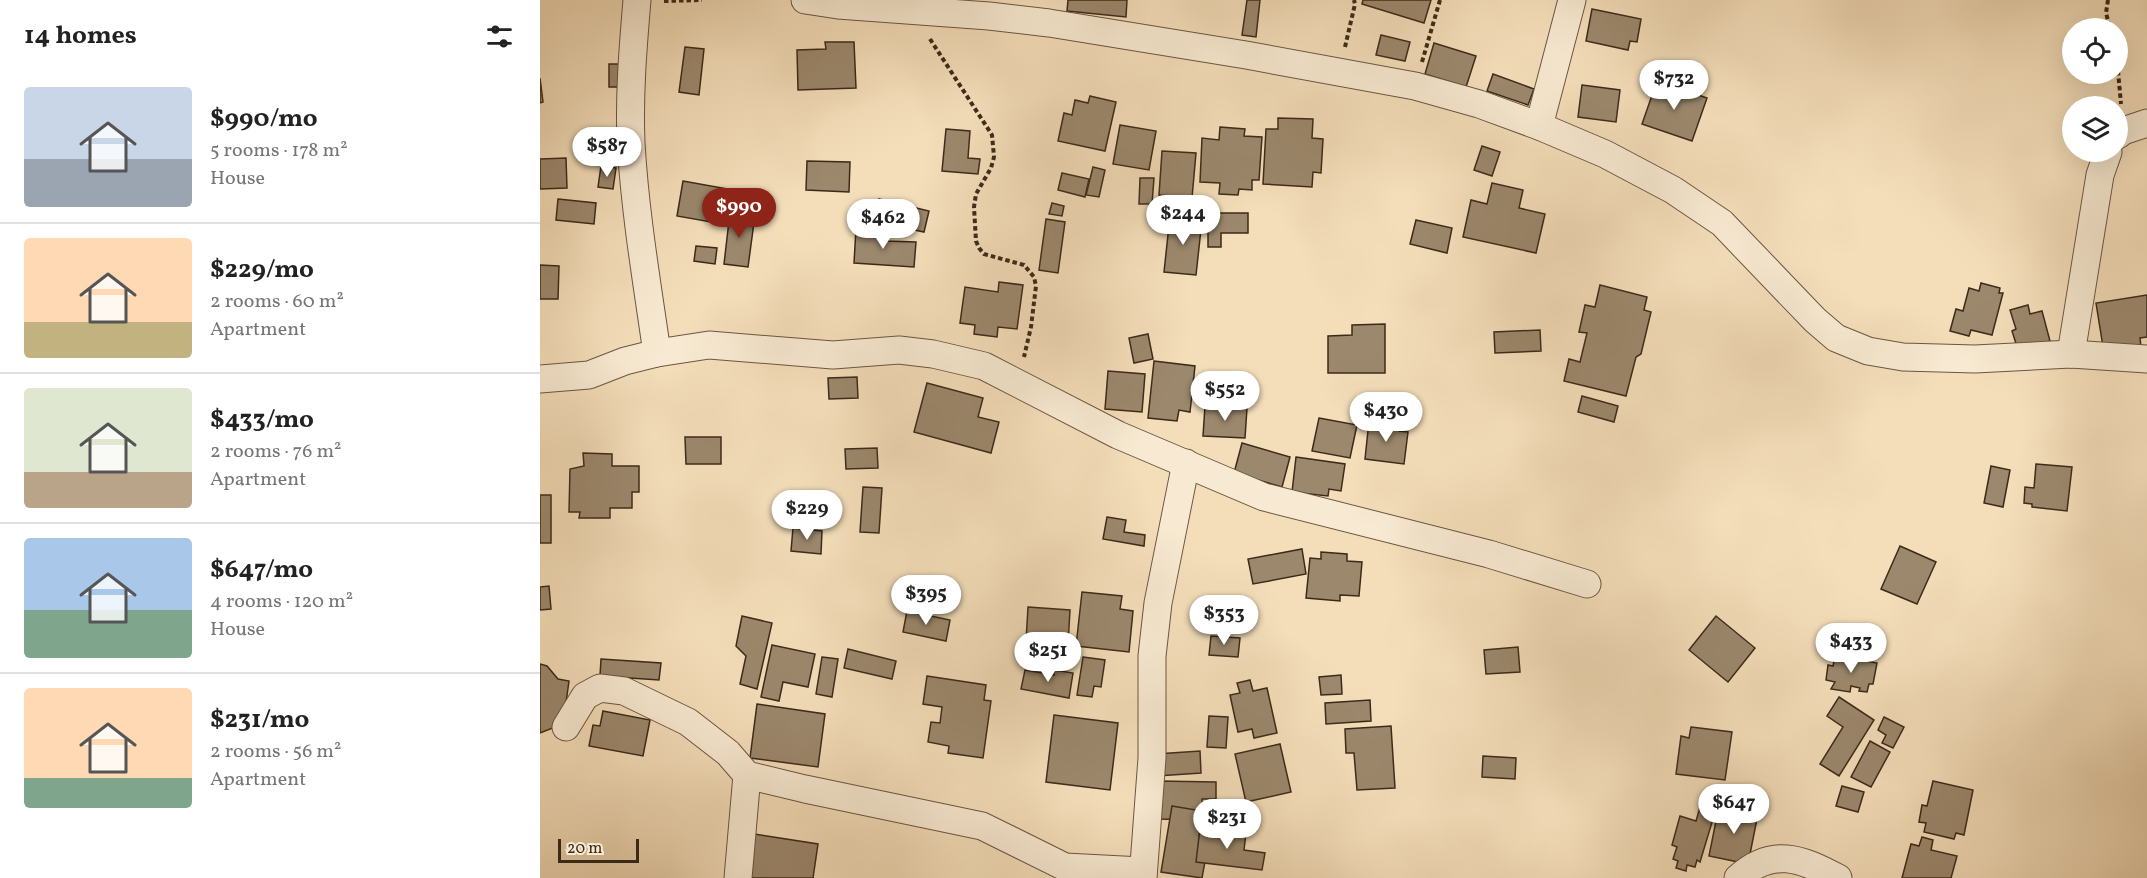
<!DOCTYPE html>
<meta charset="utf-8">
<style>
body{margin:0;font-family:Vollkorn,serif;background:#f6f6f6;color:#222;height:100vh;display:flex;flex-direction:column;font-size:22px;white-space:nowrap}
*{box-sizing:border-box;margin:0}
p{font-size:20px;color:#767676}
.icon{flex:none;width:33px;height:33px;fill:none;stroke:currentColor;stroke-width:2;stroke-linecap:round;stroke-linejoin:round}
.map{position:relative;flex:1;overflow:hidden}
.sheet{display:flex;flex-direction:column;background:#fff;width:540px}
.sheet>*{flex:none}
.controls{position:absolute;left:1522px;top:18px;display:grid;gap:12px}
.controls a{display:grid;place-items:center;width:66px;height:66px;border-radius:50%;background:#fff;box-shadow:0 6px 24px #0002;font-size:30px}
.scale{position:absolute;left:18px;bottom:15px;width:81px;box-sizing:border-box;padding-left:6px;border:3px solid #3c2a19;border-top:0;font-size:16px;line-height:21px;white-space:nowrap;color:#3c2a19;-webkit-text-stroke:4px #f8ead2;paint-order:stroke}
.price{position:absolute;translate:-50% -51px;padding:0 14px;border-radius:21px;background:#fff;color:#222;font-size:20px;line-height:39px;filter:drop-shadow(0 2px 3px #0008)}
.price::after{content:'';position:absolute;left:50%;top:36px;width:18px;height:14px;margin-left:-9px;background:inherit;clip-path:polygon(0 0,100% 0,50% 100%)}
.price.on{background:#8f2418;color:#fff}
ul{padding:0;list-style:none}
li{display:flex;align-items:center;gap:18px;height:150px;padding:0 24px}
li+li{border-top:2px solid #e0e0e0}
li span{display:grid;place-items:center;flex:none;width:168px;height:120px;border-radius:6px;color:#555}
li>.icon{margin-inline-start:auto}
span .icon{width:72px;height:72px;fill:#fffc;stroke-width:1}
li b{font-size:26px}
h2{display:flex;justify-content:space-between;align-items:center;height:72px;padding:0 24px;font-size:26px}
main{display:flex;flex:1;min-height:0}
.map>svg:first-child{display:block}
.building{fill:#9c886d;stroke:#3c2a19;stroke-width:1.5}
.lines{fill:none;stroke-linecap:round;stroke-linejoin:round}
.minor-casing{stroke:#6a5741;stroke-width:29}
.path{stroke:#3c2a19;stroke-width:4;stroke-dasharray:4.5 3;stroke-linecap:butt}
.minor{stroke:#f8ead2;stroke-width:27}
</style>
<main>
<section class="sheet">
<h2>14 homes<svg class="icon" aria-label="filters" viewBox="0 0 24 24"><path d="M4 7h16M4 17h16"/><circle cx="9" cy="7" r="2"/><circle cx="15" cy="17" r="2"/></svg></h2>
<ul>
<li><span style="background:linear-gradient(#c9d6e8 60%,#9aa5b1 0)"><svg class="icon" aria-label="home" viewBox="0 0 24 24"><path d="M3 11l9-7 9 7M6 9v11h12V9"/></svg></span><div><b>$990/mo</b><p>5 rooms · 178 m²</p><p>House</p></div></li>
<li><span style="background:linear-gradient(#ffd9b3 70%,#c2b280 0)"><svg class="icon" aria-label="home" viewBox="0 0 24 24"><path d="M3 11l9-7 9 7M6 9v11h12V9"/></svg></span><div><b>$229/mo</b><p>2 rooms · 60 m²</p><p>Apartment</p></div></li>
<li><span style="background:linear-gradient(#dfe7d0 70%,#b9a48a 0)"><svg class="icon" aria-label="home" viewBox="0 0 24 24"><path d="M3 11l9-7 9 7M6 9v11h12V9"/></svg></span><div><b>$433/mo</b><p>2 rooms · 76 m²</p><p>Apartment</p></div></li>
<li><span style="background:linear-gradient(#a9c7e8 60%,#7fa58c 0)"><svg class="icon" aria-label="home" viewBox="0 0 24 24"><path d="M3 11l9-7 9 7M6 9v11h12V9"/></svg></span><div><b>$647/mo</b><p>4 rooms · 120 m²</p><p>House</p></div></li>
<li><span style="background:linear-gradient(#ffd9b3 75%,#7fa58c 0)"><svg class="icon" aria-label="home" viewBox="0 0 24 24"><path d="M3 11l9-7 9 7M6 9v11h12V9"/></svg></span><div><b>$231/mo</b><p>2 rooms · 56 m²</p><p>Apartment</p></div></li>
</ul>
</section>
<div class="map">
<svg width="1607" height="878" viewBox="0 0 1607 878">
<rect width="100%" height="100%" fill="#f4deba"/>
<filter id="stains"><feTurbulence type="fractalNoise" baseFrequency=".00333" numOctaves="4"/><feColorMatrix values="0 0 0 0 .2 0 0 0 0 .09 0 0 0 0 .02 0 0 0 .5 -.17"/></filter>
<radialGradient id="worn" r=".72"><stop offset=".6" stop-color="#630" stop-opacity="0"/><stop offset="1" stop-color="#630" stop-opacity=".3"/></radialGradient>
<g class="building">
<path d="M528 0H587L586 17 527 11Z"/>
<path d="M707 0H720L716 37 702 35Z"/>
<path d="M823 0H891L884 23 822 4Z"/>
<path d="M1052 9 1101 19 1097 42 1090 41 1088 50 1046 41Z"/>
<path d="M841 35 870 42 865 61 836 55Z"/>
<path d="M285 42H314L316 88 258 90 257 50 286 49Z"/>
<path d="M894 43 936 56 926 87 885 74Z"/>
<path d="M145 47 164 49 159 95 139 92Z"/>
<rect x="69" y="64" width="11" height="23"/>
<path d="M953 74 994 89 988 105 947 91Z"/>
<path d="M0 78 3 102 0 103Z"/>
<path d="M1117 81 1167 98 1152 141 1102 124Z"/>
<path d="M1042 85 1080 90 1076 122 1038 117Z"/>
<path d="M550 96 576 102 565 151 518 141 524 113 532 115 535 100 548 103Z"/>
<path d="M738 118 773 119 772 138 783 139 781 173 773 172 772 187 723 184 726 129H738Z"/>
<path d="M580 125 616 131 609 170 573 164Z"/>
<path d="M680 127 705 129 704 136 722 137 719 180H712V190L699 189 698 195 679 194 680 183 660 182 662 138 679 140Z"/>
<path d="M406 129 430 131 428 158 440 159 438 174 402 171Z"/>
<path d="M942 146 960 152 952 176 934 170Z"/>
<path d="M622 151 656 153 652 198 619 195Z"/>
<path d="M26 158 27 188 0 189V159Z"/>
<path d="M267 161 310 162 309 192 266 190Z"/>
<path d="M61 166 76 168 73 189 58 187Z"/>
<path d="M553 167 565 170 559 197 546 195Z"/>
<path d="M522 173 549 179 545 197 518 190Z"/>
<path d="M600 178H614L612 204H599Z"/>
<path d="M143 181 188 189 182 224 137 216Z"/>
<path d="M952 183 983 190 979 208 1005 214 996 253 923 237 931 200 947 204Z"/>
<path d="M18 199 56 203 54 224 16 220Z"/>
<path d="M339 199 389 211 384 232 334 221Z"/>
<path d="M512 203 524 206 522 216 509 214Z"/>
<path d="M190 212 215 215 208 267 184 264Z"/>
<path d="M668 213H708V233H681V247H668Z"/>
<path d="M630 216 662 220 656 275 624 272Z"/>
<path d="M506 219 525 222 518 273 499 270Z"/>
<path d="M876 220 912 228 907 253 870 244Z"/>
<path d="M316 229 347 231 346 241 376 242 374 267 314 263Z"/>
<path d="M156 246 177 248 175 264 154 261Z"/>
<path d="M0 265 19 266 18 299H0Z"/>
<path d="M459 282 483 285 477 329 458 327 457 337 434 334 435 325 420 323 425 287 458 292Z"/>
<path d="M1441 283 1460 288 1459 293H1463L1452 335 1431 330 1429 336 1410 331 1416 309 1423 311 1429 288 1439 291Z"/>
<path d="M1060 285 1107 297 1104 310 1111 312 1101 354 1096 357 1086 396 1024 381 1029 359 1040 362 1047 333 1039 332 1045 305 1055 307Z"/>
<path d="M1607 295V337L1600 338 1601 347 1564 353 1556 303Z"/>
<path d="M1488 305 1490 314 1502 311 1510 341 1478 350 1472 331 1476 329 1470 310Z"/>
<path d="M845 324V373H788V336L812 335V325Z"/>
<path d="M1000 330 1001 351 955 353 954 332Z"/>
<path d="M608 334 613 359 594 363 589 338Z"/>
<path d="M614 361 655 366 650 412 639 410 637 421 608 418Z"/>
<path d="M568 371 605 374 602 412 565 409Z"/>
<path d="M317 377 318 398 289 399 288 378Z"/>
<path d="M387 383 443 398 438 417 459 422 451 453 374 432Z"/>
<path d="M1042 396 1078 406 1074 422 1038 412Z"/>
<path d="M665 406 707 408 705 438 663 436Z"/>
<path d="M779 418 817 425 810 458 772 451Z"/>
<path d="M829 421 859 424V431L868 432 864 464 825 459Z"/>
<path d="M145 437H181V464H146Z"/>
<path d="M702 443 750 457 742 487 694 473Z"/>
<path d="M337 448 338 468 306 469 305 449Z"/>
<path d="M43 453 72 454V466H99V492H92V508H70V518H39L40 512H29L30 469 44 466Z"/>
<path d="M756 457 805 464 801 491 789 489 788 496 752 492Z"/>
<path d="M1496 464 1532 467 1527 511 1492 507V504L1484 503 1485 487 1494 488Z"/>
<path d="M1451 466 1470 470 1463 507 1444 503Z"/>
<path d="M323 487 342 488 339 533 320 532Z"/>
<rect x="0" y="495" width="11" height="48"/>
<path d="M567 517 586 520 584 532 605 535 604 546 563 539Z"/>
<path d="M253 528 282 531 281 554 251 551Z"/>
<path d="M1360 546 1396 562 1377 604 1341 589Z"/>
<path d="M762 549 766 574 713 584 708 559Z"/>
<path d="M781 552 807 554V561L822 562 819 596 800 595V601L766 598 770 558 781 559Z"/>
<path d="M9 586 11 609 0 610V587Z"/>
<path d="M542 592 582 596 580 609 593 611 589 652 536 646Z"/>
<path d="M488 607 530 610 528 644 486 641Z"/>
<path d="M367 611 410 620 406 641 363 632Z"/>
<path d="M202 616 232 623 217 689 200 684 206 656 196 646Z"/>
<path d="M1176 616 1215 648 1188 682 1149 650Z"/>
<path d="M671 636 700 638 698 657 669 655Z"/>
<path d="M232 645 275 654 268 687 243 682 239 701 221 697Z"/>
<path d="M978 647 980 672 946 674 944 650Z"/>
<path d="M308 649 356 661 352 679 304 668Z"/>
<path d="M1295 655 1337 663 1333 684H1329L1327 692 1319 691 1320 688 1311 686 1310 692 1291 689 1295 682 1286 680 1288 665 1293 666Z"/>
<path d="M282 657 298 659 292 697 276 694Z"/>
<path d="M543 657 565 660 561 687 554 686 552 697 537 695Z"/>
<path d="M61 659 121 663 119 680 60 676Z"/>
<path d="M0 664 7 666 18 679 29 681 23 724 0 733Z"/>
<path d="M485 670 514 675V670L533 673 529 698 481 689Z"/>
<path d="M801 675 802 694 781 695 779 677Z"/>
<path d="M387 676 446 685 444 700 451 701 443 758 408 753 409 746 388 742 391 722 400 723 402 707 383 704Z"/>
<path d="M710 680 713 691 727 688 737 733 714 738 712 729 698 732 690 695 700 693 697 683Z"/>
<path d="M1299 697 1334 720 1299 776 1280 764 1303 727 1287 716Z"/>
<path d="M830 700 831 721 786 724 785 703Z"/>
<path d="M217 704 285 714 278 767 210 758Z"/>
<path d="M63 711 110 720 103 756 49 746 53 725 60 726Z"/>
<path d="M514 715 578 723 570 790 506 782Z"/>
<path d="M669 716 688 717 686 748 667 747Z"/>
<path d="M1344 717 1364 727 1353 748 1342 743 1346 735 1338 730Z"/>
<path d="M851 726 855 788 817 790 814 753H806L805 729Z"/>
<path d="M1151 727 1192 732 1185 780 1136 774 1141 736 1149 738Z"/>
<path d="M1330 741 1350 752 1331 787 1311 777Z"/>
<path d="M740 744 751 792 706 802 695 754Z"/>
<path d="M660 751 661 773 617 776 616 754Z"/>
<path d="M943 756 976 758 975 779 942 777Z"/>
<path d="M618 781 676 782V799H662V820L617 819Z"/>
<path d="M1393 781 1433 790 1424 835 1416 833 1414 839 1384 832 1386 823 1379 822 1382 805 1387 806Z"/>
<path d="M1302 786 1324 792 1318 812 1296 806Z"/>
<path d="M1161 804 1176 809 1160 862 1157 860 1155 867 1147 865 1146 871 1136 868 1138 861 1133 859 1137 847 1132 845 1140 816 1156 821Z"/>
<path d="M632 806 674 813 662 878 621 872Z"/>
<path d="M1179 806 1218 814 1208 864 1169 856Z"/>
<path d="M660 828 706 833 704 850 725 853 722 870 656 862Z"/>
<path d="M214 834 278 844 273 878H208Z"/>
<path d="M1382 837 1393 840 1391 850 1417 856 1411 878H1362L1371 844 1379 846Z"/>
</g>
<g class="lines">
<g class="minor-casing">
<g id="minor">
<path d="M97 0C93 47 89 95 91 143 95 213 107 283 117 353"/>
<path d="M265 0 298 5 449 16 509 23 706 55 875 86 939 104 999 126 1065 154 1133 190 1182 223 1275 320 1296 338 1328 351 1363 357 1435 359 1531 354 1607 359"/>
<path d="M999 126 1032 0"/>
<path d="M1578 135 1583 131 1607 123"/>
<path d="M1531 354 1560 175 1568 152"/>
<path d="M0 379 49 375 85 361 117 353 169 345 293 355 359 350 393 354 444 366 578 435 724 497 949 554 1047 584"/>
<path d="M26 727 45 696 60 688 84 691 148 722 188 753 207 775 265 789 442 826 525 867 602 871"/>
<path d="M198 878 207 775"/>
<path d="M603 878 612 758V656L618 603 646 463"/>
<path d="M1198 878C1232 847 1261 858 1298 878"/>
</g>
</g>
<g class="path">
<path d="M1568 0 1566 13 1570 28"/>
<path d="M124 1 162 0"/>
<path d="M390 39 452 135 454 157 451 168 436 194 434 207 436 241 439 248 444 254 484 265 494 277 496 286 491 327 484 357"/>
<path d="M805 47 815 4 814 0"/>
<path d="M882 62 900 0"/>
<path d="M1578 71 1581 104"/>
</g>
<use href="#minor" class="minor"/>
</g>
<rect width="100%" height="100%" filter="url(#stains)"/>
<rect width="100%" height="100%" fill="url(#worn)"/>
</svg>
<div class="controls">
<a><svg class="icon" aria-label="locate" viewBox="0 0 24 24"><circle cx="12" cy="12" r="6"/><path d="M12 2v4M12 18v4M2 12h4M18 12h4"/></svg></a>
<a><svg class="icon" aria-label="layers" viewBox="0 0 24 24"><path d="M12 4l9 5-9 5-9-5zM3 14l9 5 9-5"/></svg></a>
</div>
<div class="scale">20 m</div>
<b class="price" style="left:1134px;top:111px">$732</b>
<b class="price" style="left:67px;top:178px">$587</b>
<b class="price on" style="left:199px;top:239px">$990</b>
<b class="price" style="left:643px;top:246px">$244</b>
<b class="price" style="left:343px;top:250px">$462</b>
<b class="price" style="left:685px;top:422px">$552</b>
<b class="price" style="left:846px;top:443px">$430</b>
<b class="price" style="left:267px;top:541px">$229</b>
<b class="price" style="left:386px;top:626px">$395</b>
<b class="price" style="left:684px;top:646px">$353</b>
<b class="price" style="left:1311px;top:674px">$433</b>
<b class="price" style="left:508px;top:683px">$251</b>
<b class="price" style="left:1194px;top:835px">$647</b>
<b class="price" style="left:687px;top:850px">$231</b>
</div>
</main>
